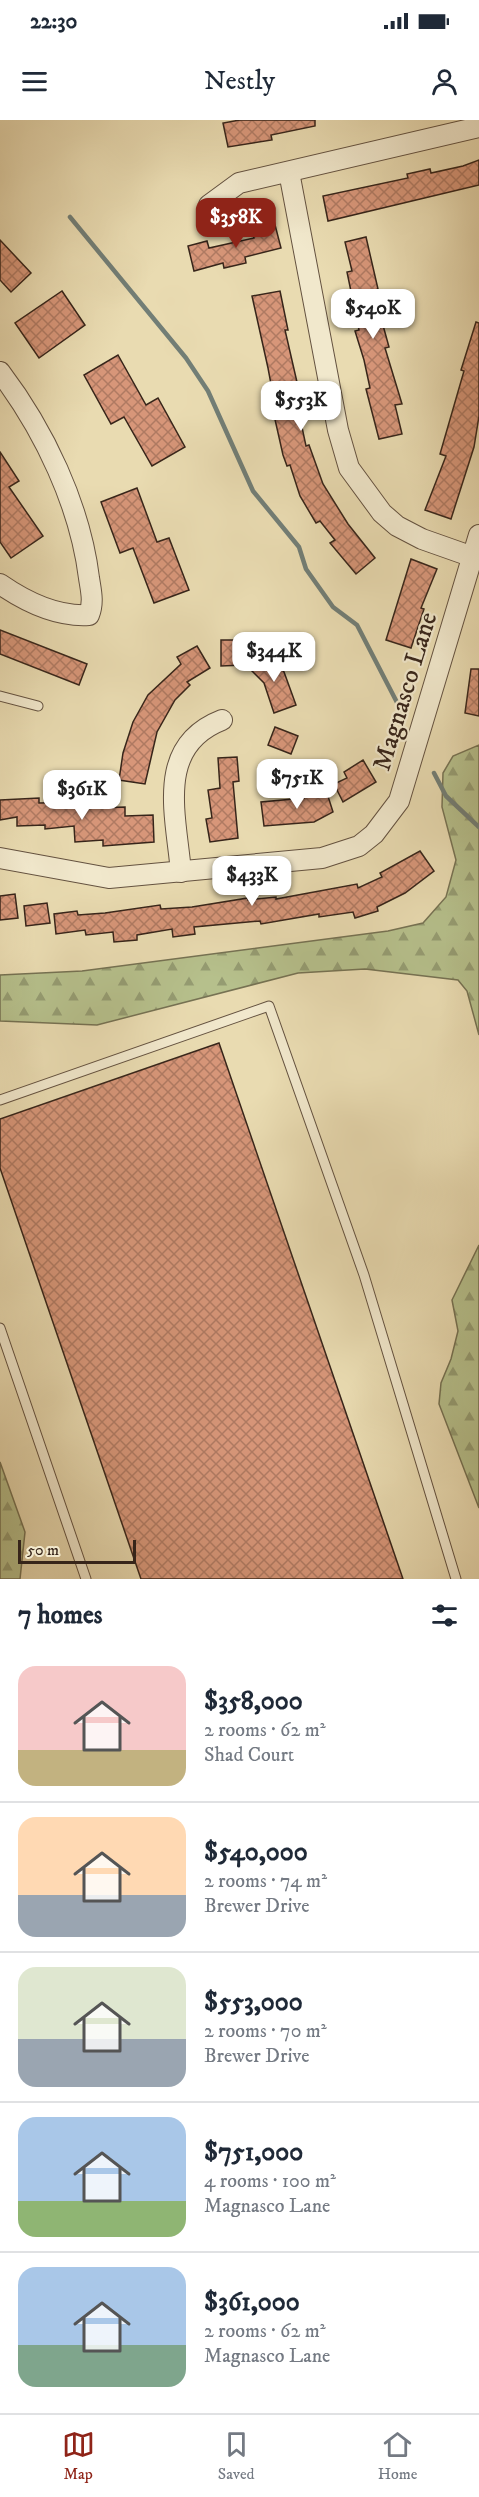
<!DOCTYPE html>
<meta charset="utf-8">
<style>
body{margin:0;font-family:"IM FELL DW Pica",serif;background:#f6f6f7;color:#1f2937;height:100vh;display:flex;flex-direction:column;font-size:22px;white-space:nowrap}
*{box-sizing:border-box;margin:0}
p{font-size:20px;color:#747a83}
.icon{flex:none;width:33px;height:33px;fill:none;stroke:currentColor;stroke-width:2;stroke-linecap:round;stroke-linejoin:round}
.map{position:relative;height:1459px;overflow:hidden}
.details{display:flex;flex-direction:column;background:#fff;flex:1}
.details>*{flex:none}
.scale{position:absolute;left:18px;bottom:15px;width:118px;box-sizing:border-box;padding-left:6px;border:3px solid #37251a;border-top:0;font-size:16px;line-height:21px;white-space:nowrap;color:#37251a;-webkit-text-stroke:4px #f1e8cc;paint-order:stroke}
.price{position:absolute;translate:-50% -51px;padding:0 14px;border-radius:12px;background:#fff;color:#222;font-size:20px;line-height:39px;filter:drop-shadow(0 2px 3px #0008)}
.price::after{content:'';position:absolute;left:50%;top:36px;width:18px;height:14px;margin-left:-9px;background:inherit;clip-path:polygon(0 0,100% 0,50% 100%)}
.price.active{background:#8f2418;color:#fff}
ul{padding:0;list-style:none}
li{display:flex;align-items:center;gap:18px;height:150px;padding:0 18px}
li+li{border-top:2px solid #e0e1e3}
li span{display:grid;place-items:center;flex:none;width:168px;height:120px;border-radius:18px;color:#555}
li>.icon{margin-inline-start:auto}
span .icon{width:72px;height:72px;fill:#fffc;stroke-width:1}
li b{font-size:26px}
h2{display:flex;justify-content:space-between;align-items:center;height:72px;padding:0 18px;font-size:26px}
.status{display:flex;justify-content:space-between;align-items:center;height:42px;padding:0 30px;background:#fff;direction:ltr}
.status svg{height:16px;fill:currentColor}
header{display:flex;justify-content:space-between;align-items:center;height:78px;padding:0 18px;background:#fff;font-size:27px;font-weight:600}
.tab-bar{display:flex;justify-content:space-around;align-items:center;height:84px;border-top:2px solid #e0e1e3;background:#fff;font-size:16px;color:#747a83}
.tab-bar a{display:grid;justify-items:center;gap:3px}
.tab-bar .active{color:#8f2418}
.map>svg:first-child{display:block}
.forest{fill:url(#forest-firs);stroke:#767253;stroke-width:1.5}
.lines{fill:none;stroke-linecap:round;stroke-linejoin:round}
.stream{stroke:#727e76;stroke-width:4.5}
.building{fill:url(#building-cross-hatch);stroke:#37251a;stroke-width:1.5}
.lane-casing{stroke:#645240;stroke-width:11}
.street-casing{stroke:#645240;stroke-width:22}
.lane{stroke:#f1e8cc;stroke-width:9}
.street{stroke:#f1e8cc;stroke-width:20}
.labels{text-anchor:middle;stroke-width:4.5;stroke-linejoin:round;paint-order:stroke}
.street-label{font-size:26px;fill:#37251a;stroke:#f1e8cc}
</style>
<div class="status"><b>22:30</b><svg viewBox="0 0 49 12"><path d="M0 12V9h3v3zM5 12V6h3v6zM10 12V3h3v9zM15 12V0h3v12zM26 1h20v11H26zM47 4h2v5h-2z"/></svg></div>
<header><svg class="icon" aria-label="menu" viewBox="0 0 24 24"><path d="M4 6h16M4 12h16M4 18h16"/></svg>Nestly<svg class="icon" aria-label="person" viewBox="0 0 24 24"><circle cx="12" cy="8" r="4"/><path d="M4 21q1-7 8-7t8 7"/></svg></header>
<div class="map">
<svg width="479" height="1459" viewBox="0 0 479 1459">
<defs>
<pattern id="forest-firs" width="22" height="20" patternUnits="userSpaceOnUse" patternTransform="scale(1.5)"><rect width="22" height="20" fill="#b6c08c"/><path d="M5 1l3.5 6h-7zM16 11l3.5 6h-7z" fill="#959c72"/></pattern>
<pattern id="building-cross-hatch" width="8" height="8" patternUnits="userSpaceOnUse" patternTransform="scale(1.5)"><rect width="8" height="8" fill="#d79679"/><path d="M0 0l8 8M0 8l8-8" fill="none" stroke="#af7a62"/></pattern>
</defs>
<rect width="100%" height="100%" fill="#e9dbb1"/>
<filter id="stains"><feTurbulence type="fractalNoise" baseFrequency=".00333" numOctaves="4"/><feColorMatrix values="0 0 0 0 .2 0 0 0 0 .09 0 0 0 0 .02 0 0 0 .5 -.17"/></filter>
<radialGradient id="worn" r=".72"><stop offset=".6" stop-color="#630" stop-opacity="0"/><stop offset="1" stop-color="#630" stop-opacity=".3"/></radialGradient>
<g class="forest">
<path d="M479 625V915L467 871 458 860 365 849 298 853 97 905 0 901V855L82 851 388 811 423 803 446 777 456 740 442 687 443 653 453 636Z"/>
<path d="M479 1125V1388L439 1284 441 1263 451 1239 458 1211 452 1180Z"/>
<path d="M0 1342 25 1412 20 1459H0Z"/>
</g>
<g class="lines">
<g class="stream">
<path d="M70 97 186 238 208 271 253 371 299 427 306 449 333 487 357 505 404 596"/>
<path d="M434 653 446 676 479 707"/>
</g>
</g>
<g class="building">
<path d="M240 0H315V6L271 15 272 20 228 27 223 3Z"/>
<path d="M479 40V65L328 101 323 76 408 58 407 54 430 49 431 53 463 46Z"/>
<path d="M274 101 281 128 245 137 246 143 224 148 223 143 194 151 188 126 207 121 209 128 254 118 251 107Z"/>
<path d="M366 117 378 169 375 170 384 197 381 198 389 227 385 228 402 284 395 285 402 314 379 319 366 269 370 268 364 240 355 211 359 210 347 152 352 151 345 122Z"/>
<path d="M0 120 31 153 11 172 0 160Z"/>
<path d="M62 171 85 205 39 238 15 203Z"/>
<path d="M280 171 288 210H285L305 297 300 298 306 326 309 325 323 364 348 404 375 438 356 454 330 423 335 420 320 401 316 403 300 376 290 345 287 346 283 335 267 264H271L268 248 252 176Z"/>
<path d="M476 202 479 203V296L474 327 451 399 425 390 446 336 440 334 464 251 461 250Z"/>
<path d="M118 235 146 285 158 278 185 327 152 346 124 297 111 304 84 255Z"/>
<path d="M0 332 19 361 9 367 43 416 11 438 0 422Z"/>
<path d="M137 368 157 422 169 418 189 470 154 483 133 428 120 433 101 382Z"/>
<path d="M411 439 437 449 421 488 424 489 411 528 386 520Z"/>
<path d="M0 510 87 544 79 565 0 534Z"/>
<path d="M221 520H244V545L221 546Z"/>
<path d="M197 526 210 548 187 562 190 565 175 580 157 612 145 664 119 660 123 633 133 602 148 575 181 544 177 537Z"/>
<path d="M266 533 284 552 296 585 274 593 264 563 250 549Z"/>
<path d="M471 549H479V596L465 593Z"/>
<path d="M275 607 298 616 291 634 268 625Z"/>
<path d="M237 637 239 661 233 662 238 718 210 722 206 699 212 698 208 670 220 668 218 638Z"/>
<path d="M363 640 376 662 343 682 334 664 347 658 344 652Z"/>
<path d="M326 670 333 692 314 702 264 706 261 682 304 678V675Z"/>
<path d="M39 678V683L95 682V688L125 687V696L153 695 154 722 103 726V720L75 722 74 706 45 709V705L17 706V697L0 700V680Z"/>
<path d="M420 731 434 751 405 773 377 787 378 791 355 798 353 792 319 797V794L261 804 260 801 194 807 195 814 173 817 172 809 137 815V820L114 822 113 812 86 815 85 810 56 814 54 794 77 791 78 795 105 793 160 785 161 789 192 787 248 778V780L276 777V779L357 764 358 768 382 757 380 753Z"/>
<path d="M15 774 18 798 0 800V776Z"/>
<path d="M47 783 50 803 26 806 24 786Z"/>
<path d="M219 923 403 1459H141L0 1048V999Z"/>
</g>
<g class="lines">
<g class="lane-casing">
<g id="lane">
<path d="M0 576 38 586"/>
<path d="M0 980 269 886 364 1155 456 1459"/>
<path d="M0 1208 86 1459"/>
</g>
</g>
<g class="street-casing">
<g id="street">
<path d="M289 52 338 310 349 348 382 393 397 406 422 419 473 437"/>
<path d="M209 85 239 63 479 7"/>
<path d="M0 252C44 310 80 385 89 458 91 471 94 482 89 495 58 497 26 482 0 464"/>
<path d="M0 738 109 758 322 738 359 726 374 714 399 681 479 415"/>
<path d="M181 752C176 695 155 626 222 600"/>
</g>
</g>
<use href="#lane" class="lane"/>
<use href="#street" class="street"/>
</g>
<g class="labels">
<g class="street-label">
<text transform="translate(404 571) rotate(-73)" y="9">Magnasco Lane</text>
</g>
</g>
<rect width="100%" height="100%" filter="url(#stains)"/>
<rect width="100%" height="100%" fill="url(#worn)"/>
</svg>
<div class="scale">50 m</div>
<b class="price active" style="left:236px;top:129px">$358K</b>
<b class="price" style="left:373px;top:220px">$540K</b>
<b class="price" style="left:301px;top:312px">$553K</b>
<b class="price" style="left:274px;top:563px">$344K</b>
<b class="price" style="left:297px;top:690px">$751K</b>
<b class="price" style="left:82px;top:701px">$361K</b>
<b class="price" style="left:252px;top:787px">$433K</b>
</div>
<section class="details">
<h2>7 homes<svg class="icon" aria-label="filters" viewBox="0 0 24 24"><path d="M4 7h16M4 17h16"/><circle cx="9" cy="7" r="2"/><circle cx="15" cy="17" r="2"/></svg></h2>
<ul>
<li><span style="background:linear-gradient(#f6c9c9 70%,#c2b280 0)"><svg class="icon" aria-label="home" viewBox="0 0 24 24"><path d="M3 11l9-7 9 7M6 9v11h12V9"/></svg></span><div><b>$358,000</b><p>2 rooms · 62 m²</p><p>Shad Court</p></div></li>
<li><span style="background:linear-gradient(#ffd9b3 65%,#9aa5b1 0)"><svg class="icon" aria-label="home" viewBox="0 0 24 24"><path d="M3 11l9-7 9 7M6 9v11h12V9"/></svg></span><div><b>$540,000</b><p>2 rooms · 74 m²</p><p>Brewer Drive</p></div></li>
<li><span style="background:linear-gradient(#dfe7d0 60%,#9aa5b1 0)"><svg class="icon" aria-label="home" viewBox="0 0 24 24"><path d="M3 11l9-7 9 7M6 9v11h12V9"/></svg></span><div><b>$553,000</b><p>2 rooms · 70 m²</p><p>Brewer Drive</p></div></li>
<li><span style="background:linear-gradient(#a9c7e8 70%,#8fb573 0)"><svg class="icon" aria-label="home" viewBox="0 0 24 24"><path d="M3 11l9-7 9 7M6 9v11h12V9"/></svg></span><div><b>$751,000</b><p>4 rooms · 100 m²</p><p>Magnasco Lane</p></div></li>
<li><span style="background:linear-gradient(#a9c7e8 65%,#7fa58c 0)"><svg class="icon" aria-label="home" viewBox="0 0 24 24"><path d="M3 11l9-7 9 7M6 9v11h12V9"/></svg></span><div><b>$361,000</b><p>2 rooms · 62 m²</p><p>Magnasco Lane</p></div></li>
</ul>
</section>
<nav class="tab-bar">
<a class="active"><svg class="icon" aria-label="map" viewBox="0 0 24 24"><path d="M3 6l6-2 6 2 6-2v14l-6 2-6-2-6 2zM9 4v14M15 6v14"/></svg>Map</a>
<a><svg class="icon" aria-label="saved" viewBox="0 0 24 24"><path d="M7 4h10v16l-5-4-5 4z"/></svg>Saved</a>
<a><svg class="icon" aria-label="home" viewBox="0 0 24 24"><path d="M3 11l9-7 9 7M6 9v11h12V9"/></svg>Home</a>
</nav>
